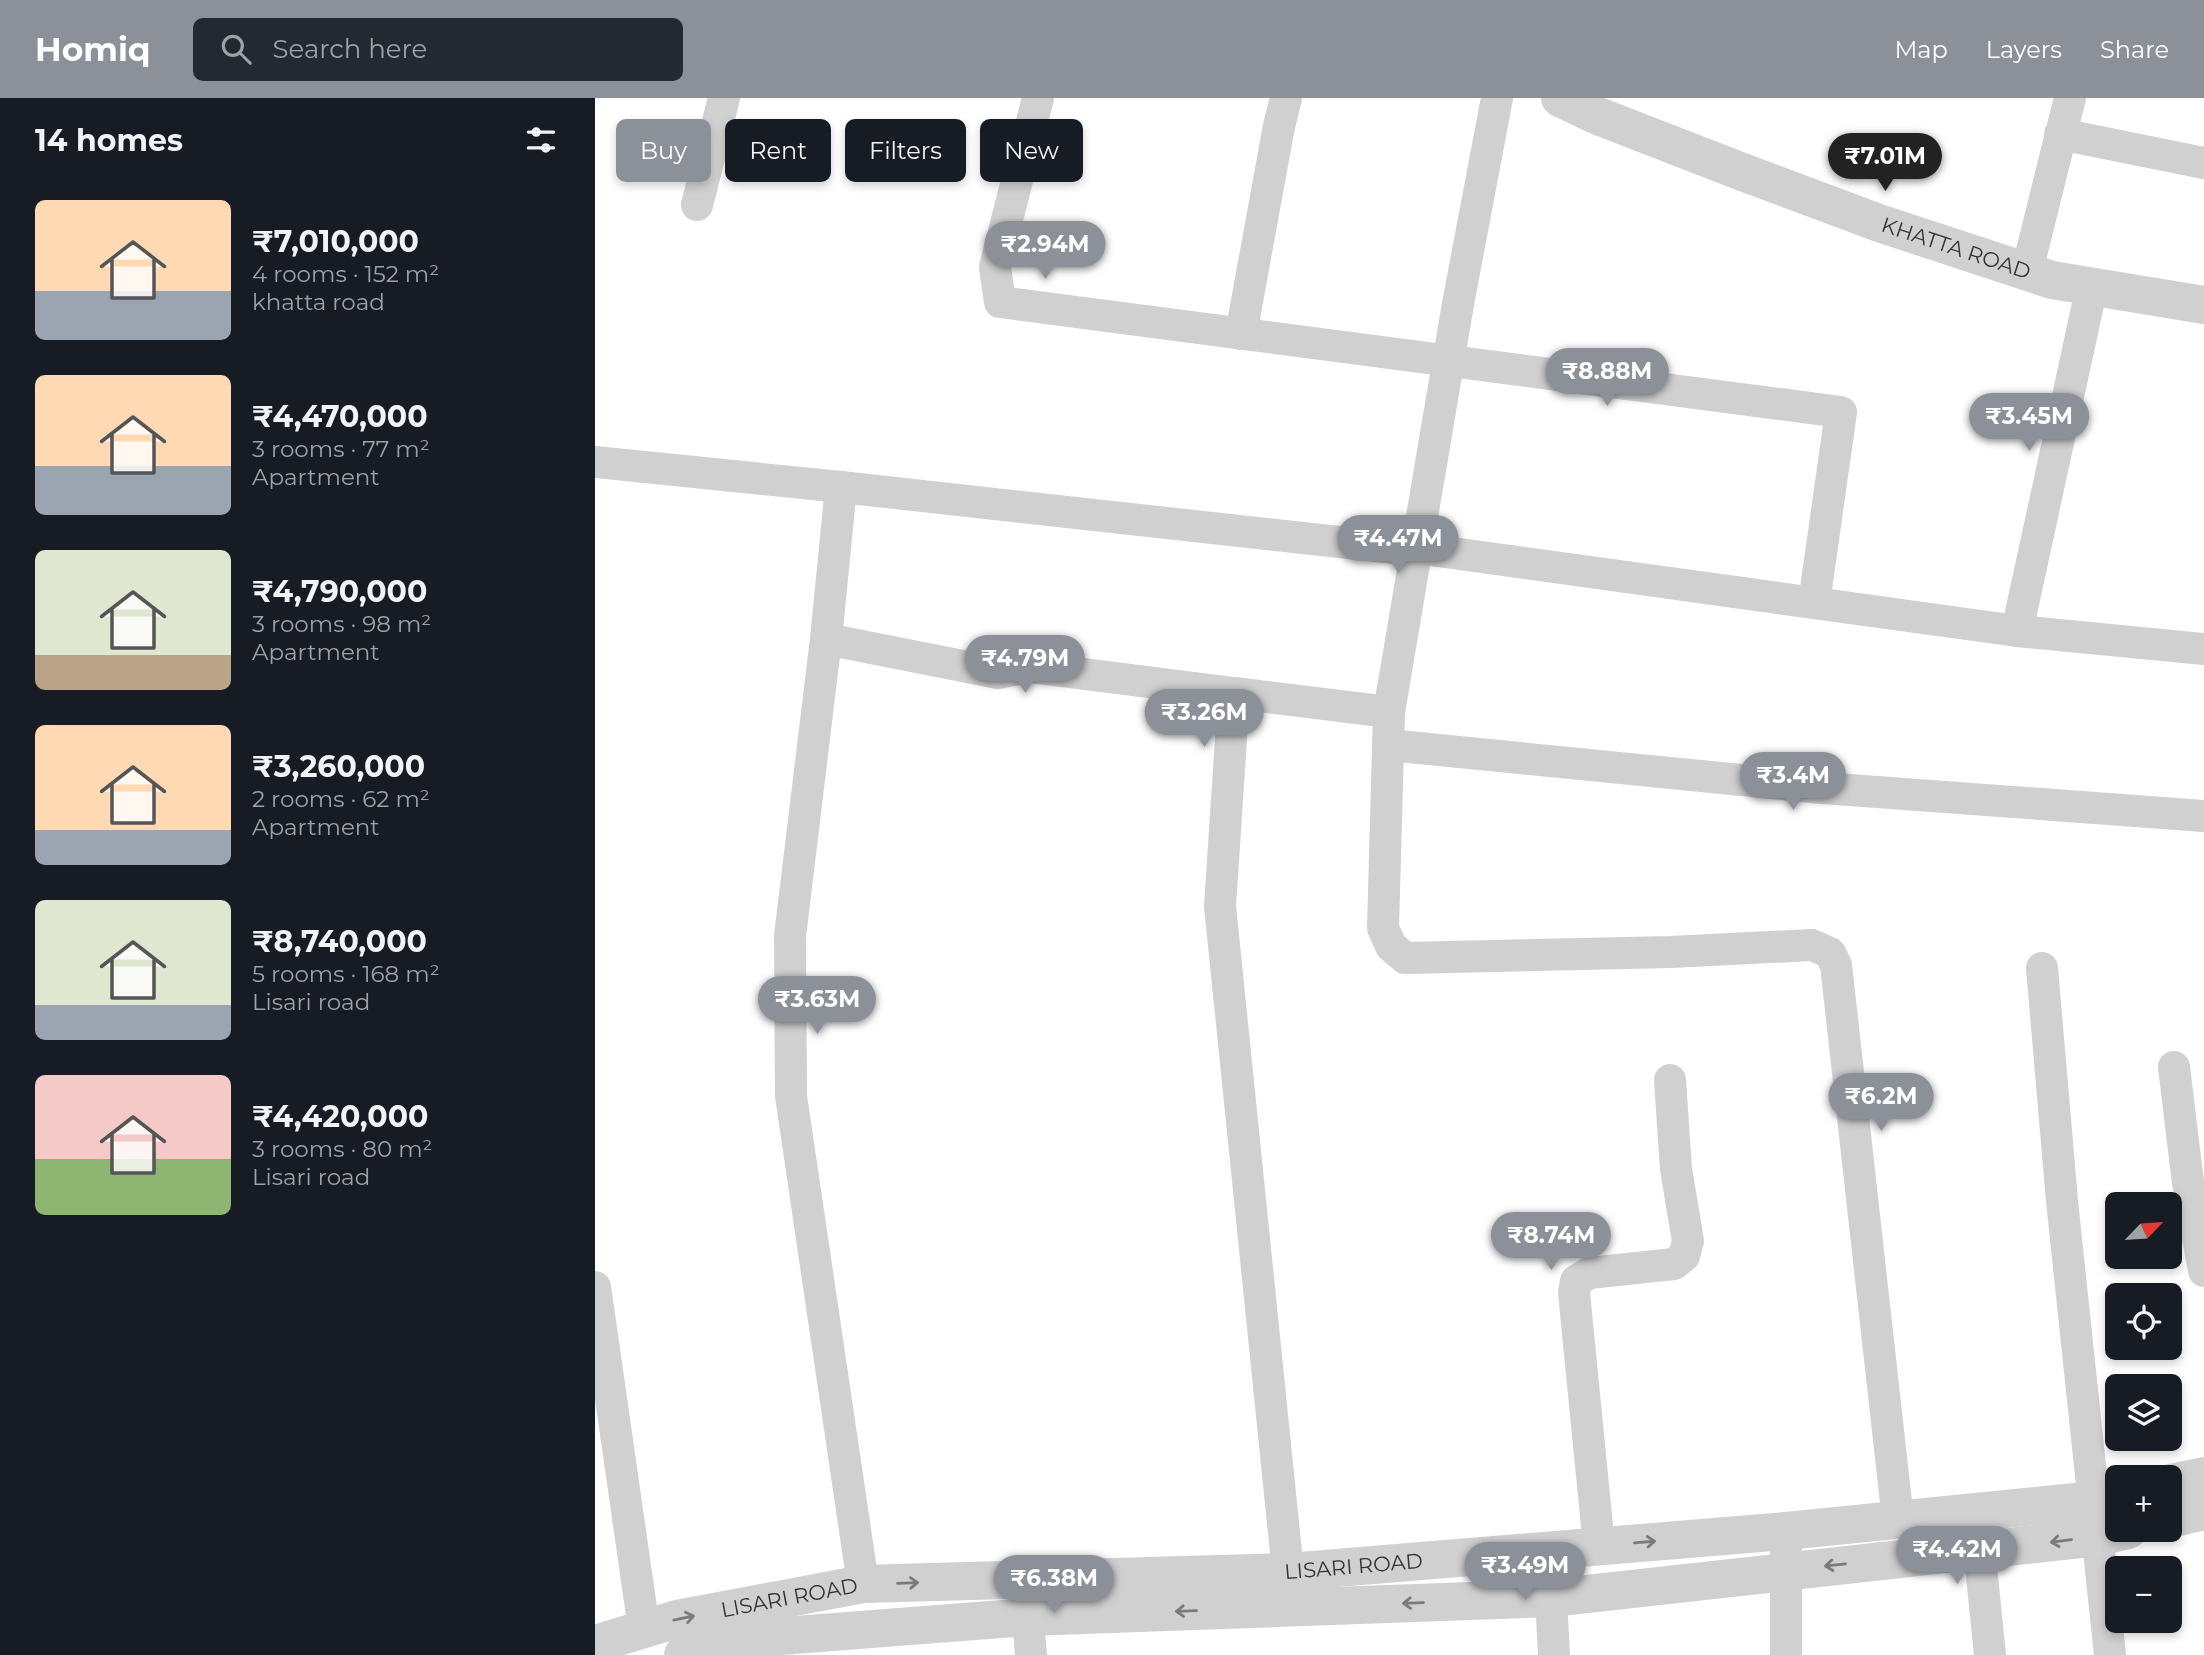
<!DOCTYPE html>
<meta charset="utf-8">
<style>
body{margin:0;font-family:Montserrat,sans-serif;background:#242831;color:#f1f3f6;height:100vh;display:flex;flex-direction:column;font-size:26px;white-space:nowrap}
*{box-sizing:border-box;margin:0}
p{font-size:23px;color:#9ea1a6}
.icon{flex:none;width:38px;height:38px;fill:none;stroke:currentColor;stroke-width:2;stroke-linecap:round;stroke-linejoin:round}
.map{position:relative;flex:1;overflow:hidden}
.drawer{display:flex;flex-direction:column;background:#171b24;width:595px}
.drawer>*{flex:none}
.guide{position:absolute;left:21px;top:21px;width:665px;height:63px;display:flex;gap:14px}
.needle{width:46px;rotate:65deg}
.tools{position:absolute;left:1510px;top:1094px;display:grid;gap:14px}
.tools a{display:grid;place-items:center;width:77px;height:77px;border-radius:10px;background:#171b24;box-shadow:0 4px 10px #0003;font-size:35px}
.price{position:absolute;translate:-50% -60px;padding:0 16px;border-radius:24px;background:#8c9099;color:#fff;font-size:23px;line-height:46px;filter:drop-shadow(0 2px 4px #0008)}
.price::after{content:'';position:absolute;left:50%;top:42px;width:21px;height:16px;margin-left:-10px;background:inherit;clip-path:polygon(0 0,100% 0,50% 100%)}
.price.current{background:#222;color:#fff}
ul{padding:0;list-style:none}
li{display:flex;align-items:center;gap:21px;height:175px;padding:0 35px}
li span{display:grid;place-items:center;flex:none;width:196px;height:140px;border-radius:10px;color:#555}
li>.icon{margin-inline-start:auto}
span .icon{width:84px;height:84px;fill:#fffc;stroke-width:1}
li b{font-size:30px}
h2{display:flex;justify-content:space-between;align-items:center;height:84px;padding:0 35px;font-size:30px}
.tag{padding:0 24px;border-radius:10px;background:#171b24;box-shadow:0 4px 10px #0003;font-size:24px;line-height:63px}
.tag.current{background:#8c9099;color:#fff}
header{display:flex;align-items:center;gap:42px;box-sizing:border-box;height:98px;padding:0 35px;background:#8c9099;color:#fff}
header strong{font-size:33px}
nav{display:flex;gap:38px;margin-inline-start:auto;font-size:24px}
.search{width:490px;height:63px;background:#242831;display:flex;align-items:center;gap:18px;box-sizing:border-box;padding:0 24px;border-radius:10px;color:#9ea1a6;font-size:26px}
main{display:flex;flex:1;min-height:0}
.map>svg:first-child{display:block}
.lines{fill:none;stroke-linecap:round;stroke-linejoin:round}
.minor{stroke:#d0d0d0;stroke-width:32}
.tertiary{stroke:#d0d0d0;stroke-width:38}
.oneway{stroke:#7a7a7a}
.labels{text-anchor:middle;stroke-width:7;stroke-linejoin:round;paint-order:stroke}
.street-label{font-size:21px;fill:#333;stroke:#fff}
</style>
<header>
<strong>Homiq</strong>
<div class="search"><svg class="icon" aria-label="search" viewBox="0 0 24 24"><circle cx="10" cy="10" r="6"/><path d="M15 15l6 6"/></svg>Search here</div>
<nav><a>Map</a><a>Layers</a><a>Share</a></nav>
</header>
<main>
<section class="drawer">
<h2>14 homes<svg class="icon" aria-label="filters" viewBox="0 0 24 24"><path d="M4 7h16M4 17h16"/><circle cx="9" cy="7" r="2"/><circle cx="15" cy="17" r="2"/></svg></h2>
<ul>
<li><span style="background:linear-gradient(#ffd9b3 65%,#9aa5b1 0)"><svg class="icon" aria-label="home" viewBox="0 0 24 24"><path d="M3 11l9-7 9 7M6 9v11h12V9"/></svg></span><div><b>₹7,010,000</b><p>4 rooms · 152 m²</p><p>khatta road</p></div></li>
<li><span style="background:linear-gradient(#ffd9b3 65%,#9aa5b1 0)"><svg class="icon" aria-label="home" viewBox="0 0 24 24"><path d="M3 11l9-7 9 7M6 9v11h12V9"/></svg></span><div><b>₹4,470,000</b><p>3 rooms · 77 m²</p><p>Apartment</p></div></li>
<li><span style="background:linear-gradient(#dfe7d0 75%,#b9a48a 0)"><svg class="icon" aria-label="home" viewBox="0 0 24 24"><path d="M3 11l9-7 9 7M6 9v11h12V9"/></svg></span><div><b>₹4,790,000</b><p>3 rooms · 98 m²</p><p>Apartment</p></div></li>
<li><span style="background:linear-gradient(#ffd9b3 75%,#9aa5b1 0)"><svg class="icon" aria-label="home" viewBox="0 0 24 24"><path d="M3 11l9-7 9 7M6 9v11h12V9"/></svg></span><div><b>₹3,260,000</b><p>2 rooms · 62 m²</p><p>Apartment</p></div></li>
<li><span style="background:linear-gradient(#dfe7d0 75%,#9aa5b1 0)"><svg class="icon" aria-label="home" viewBox="0 0 24 24"><path d="M3 11l9-7 9 7M6 9v11h12V9"/></svg></span><div><b>₹8,740,000</b><p>5 rooms · 168 m²</p><p>Lisari road</p></div></li>
<li><span style="background:linear-gradient(#f6c9c9 60%,#8fb573 0)"><svg class="icon" aria-label="home" viewBox="0 0 24 24"><path d="M3 11l9-7 9 7M6 9v11h12V9"/></svg></span><div><b>₹4,420,000</b><p>3 rooms · 80 m²</p><p>Lisari road</p></div></li>
</ul>
</section>
<div class="map">
<svg width="1609" height="1557" viewBox="0 0 1609 1557">
<rect width="100%" height="100%" fill="#fff"/>
<g class="lines">
<g class="minor">
<path d="M443 0 400 169 405 204 1246 314 1219 505"/>
<path d="M1465 36 1609 65"/>
<path d="M102 107 129 0"/>
<path d="M1432 173 1475 0"/>
<path d="M646 236 684 28 691 0"/>
<path d="M0 364 246 389 817 452 821 450 1422 533 1609 551"/>
<path d="M246 389 231 541 195 838 196 998 268 1486"/>
<path d="M1422 533 1497 188"/>
<path d="M231 541 403 575 434 569 639 595"/>
<path d="M794 614 788 830 796 848 810 860 1076 854 1217 847 1235 855 1241 867 1303 1422"/>
<path d="M793 647 1227 690 1609 718"/>
<path d="M1447 870 1467 1103 1515 1557"/>
<path d="M1579 969 1593 1085 1609 1173"/>
<path d="M0 1189 49 1531"/>
<path d="M1382 1429 1395 1557"/>
<path d="M1004 1448 979 1195 981 1183 994 1175 1079 1166 1089 1158 1093 1143 1081 1071 1075 982"/>
<path d="M1191 1450V1557"/>
<path d="M958 1452 956 1500 959 1557"/>
<path d="M693 1474 625 808 639 595 794 614 863 206 902 0"/>
<path d="M431 1496 436 1557"/>
</g>
<g class="tertiary">
<path id="s1" d="M965 0 1003 18 1150 75 1284 125 1457 182 1609 207"/>
<path d="M1575 1385 1609 1378"/>
<path d="M1575 1421 1609 1413"/>
<path id="s2" d="M0 1546 82 1521 268 1486 693 1474 1191 1433 1500 1402 1522 1397"/>
<path d="M88 1557 160 1540 433 1519 956 1500 1504 1439 1533 1432"/>
</g>
</g>
<defs><path id="oneway-shaft" d="M-6 0H5M1.5-3L5.5 0L1.5 3" fill="none" stroke-width="1.6" stroke-linecap="round" stroke-linejoin="round" transform="scale(1.75)"/></defs>
<g class="oneway">
<use href="#oneway-shaft" transform="translate(1466 1443) rotate(173)"/>
<use href="#oneway-shaft" transform="translate(1050 1444) rotate(-5)"/>
<use href="#oneway-shaft" transform="translate(1240 1467) rotate(174)"/>
<use href="#oneway-shaft" transform="translate(313 1485) rotate(-2)"/>
<use href="#oneway-shaft" transform="translate(818 1505) rotate(178)"/>
<use href="#oneway-shaft" transform="translate(591 1513) rotate(178)"/>
<use href="#oneway-shaft" transform="translate(89 1520) rotate(-12)"/>
</g>
<g class="labels">
<g class="street-label">
<text dy="7" stroke="none"><textPath href="#s1" startOffset="424">KHATTA ROAD</textPath></text>
<text dy="7" stroke="none"><textPath href="#s2" startOffset="766">LISARI ROAD</textPath></text>
<text dy="7" stroke="none"><textPath href="#s2" startOffset="200">LISARI ROAD</textPath></text>
</g>
</g>
</svg>
<div class="tools">
<a><svg class="needle" viewBox="-14 -14 28 28"><path d="M0-13l5 13h-10z" fill="#e53935"/><path d="M0 13l5-13h-10z" fill="#9ea1a6"/></svg></a>
<a><svg class="icon" aria-label="locate" viewBox="0 0 24 24"><circle cx="12" cy="12" r="6"/><path d="M12 2v4M12 18v4M2 12h4M18 12h4"/></svg></a>
<a><svg class="icon" aria-label="layers" viewBox="0 0 24 24"><path d="M12 4l9 5-9 5-9-5zM3 14l9 5 9-5"/></svg></a>
<a>+</a>
<a>−</a>
</div>
<b class="price current" style="left:1290px;top:95px">₹7.01M</b>
<b class="price" style="left:450px;top:183px">₹2.94M</b>
<b class="price" style="left:1012px;top:310px">₹8.88M</b>
<b class="price" style="left:1434px;top:355px">₹3.45M</b>
<b class="price" style="left:803px;top:477px">₹4.47M</b>
<b class="price" style="left:430px;top:597px">₹4.79M</b>
<b class="price" style="left:609px;top:651px">₹3.26M</b>
<b class="price" style="left:1198px;top:714px">₹3.4M</b>
<b class="price" style="left:222px;top:938px">₹3.63M</b>
<b class="price" style="left:1286px;top:1035px">₹6.2M</b>
<b class="price" style="left:956px;top:1174px">₹8.74M</b>
<b class="price" style="left:1362px;top:1488px">₹4.42M</b>
<b class="price" style="left:930px;top:1504px">₹3.49M</b>
<b class="price" style="left:459px;top:1517px">₹6.38M</b>
<div class="guide">
<a class="tag current">Buy</a>
<a class="tag">Rent</a>
<a class="tag">Filters</a>
<a class="tag">New</a>
</div>
</div>
</main>
